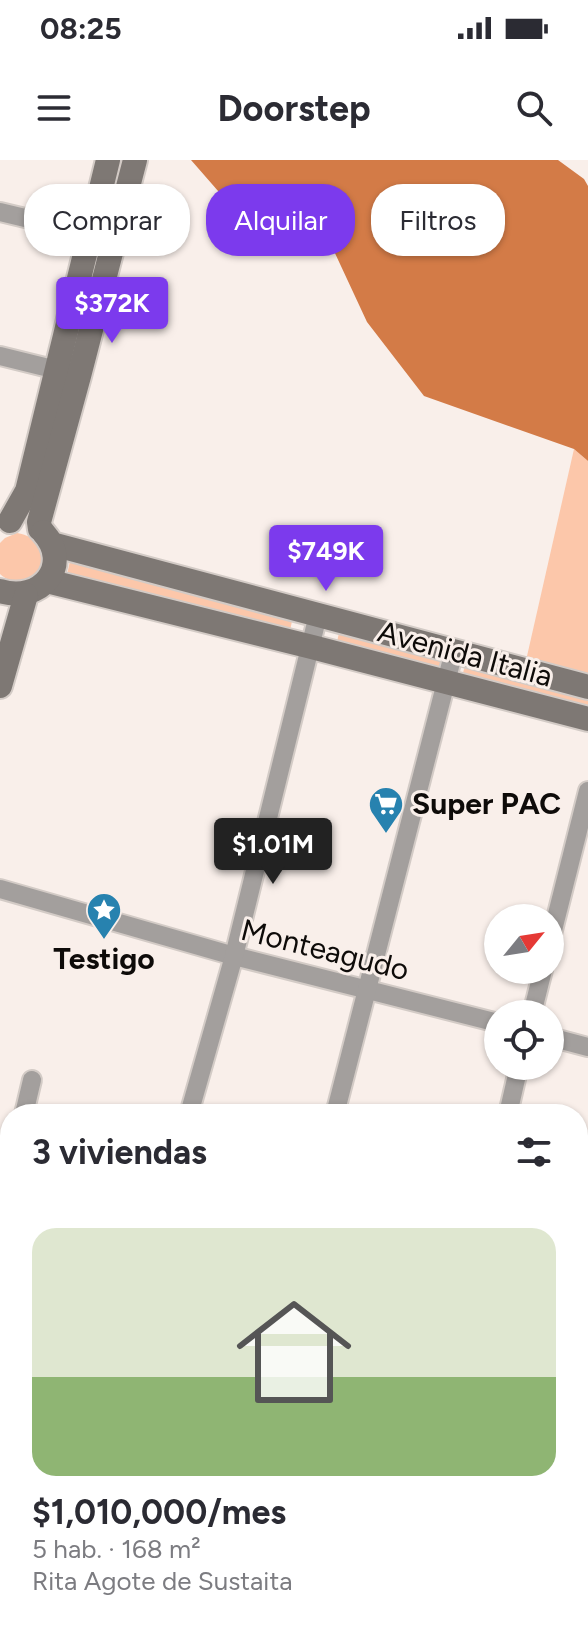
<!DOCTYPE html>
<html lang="es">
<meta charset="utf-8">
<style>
body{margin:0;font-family:Figtree,sans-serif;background:#f2f2f3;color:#2b2b33;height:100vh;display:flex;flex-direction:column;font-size:30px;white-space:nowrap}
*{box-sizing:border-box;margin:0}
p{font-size:26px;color:#7c7c81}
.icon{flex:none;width:44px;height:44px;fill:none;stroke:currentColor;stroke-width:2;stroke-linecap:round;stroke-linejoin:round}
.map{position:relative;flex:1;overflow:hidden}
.sheet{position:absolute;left:0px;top:944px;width:588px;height:536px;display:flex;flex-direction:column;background:#fff;border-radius:32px 32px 0 0;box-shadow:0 2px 6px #0004}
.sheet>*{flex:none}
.guide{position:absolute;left:24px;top:24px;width:540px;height:72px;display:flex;gap:16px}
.needle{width:52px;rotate:60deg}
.fabs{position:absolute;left:484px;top:744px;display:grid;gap:16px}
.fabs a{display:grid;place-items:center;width:80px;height:80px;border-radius:50%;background:#fff;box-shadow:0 2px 6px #0004;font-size:40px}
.price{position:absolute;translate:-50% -68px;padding:0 18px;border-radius:8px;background:#7c3aed;color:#fff;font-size:26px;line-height:52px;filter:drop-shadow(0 2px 4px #0008)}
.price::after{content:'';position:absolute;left:50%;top:48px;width:24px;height:18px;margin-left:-12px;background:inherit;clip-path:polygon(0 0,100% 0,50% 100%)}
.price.selected{background:#222;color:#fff}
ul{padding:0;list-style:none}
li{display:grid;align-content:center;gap:16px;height:424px;padding:0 32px}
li+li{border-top:2px solid #e1e1e2}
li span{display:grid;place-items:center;height:248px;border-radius:24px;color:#555}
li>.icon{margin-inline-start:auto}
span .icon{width:144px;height:144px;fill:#fffc;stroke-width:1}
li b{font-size:34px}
h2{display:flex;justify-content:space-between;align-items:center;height:96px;padding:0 32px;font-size:34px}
.tag{padding:0 28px;border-radius:32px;background:#fff;box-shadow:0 2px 6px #0004;font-size:28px;line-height:72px}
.tag.selected{background:#7c3aed;color:#fff}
.status{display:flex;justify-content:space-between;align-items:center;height:56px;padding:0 40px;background:#fff;direction:ltr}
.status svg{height:22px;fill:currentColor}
header{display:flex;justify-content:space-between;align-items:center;height:104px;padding:0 32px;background:#fff;font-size:36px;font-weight:700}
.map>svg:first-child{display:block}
.green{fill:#fcc7aa}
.water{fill:#d37b47}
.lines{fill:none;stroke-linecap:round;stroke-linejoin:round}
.street-casing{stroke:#d3cbc6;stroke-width:22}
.secondary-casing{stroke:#d3cbc6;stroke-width:28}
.street{stroke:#a39f9d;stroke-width:18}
.secondary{stroke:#7e7874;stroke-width:24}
.labels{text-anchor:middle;stroke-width:6;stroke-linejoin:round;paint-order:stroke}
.street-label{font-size:30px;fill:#0e0b09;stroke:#f9efea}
.poi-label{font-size:30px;font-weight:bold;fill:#0e0b09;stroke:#f9efea;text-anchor:start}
</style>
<div class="status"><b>08:25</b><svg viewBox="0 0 49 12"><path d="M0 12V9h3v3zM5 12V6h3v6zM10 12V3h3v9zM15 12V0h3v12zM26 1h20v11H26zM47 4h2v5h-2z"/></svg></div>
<header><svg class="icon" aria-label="menu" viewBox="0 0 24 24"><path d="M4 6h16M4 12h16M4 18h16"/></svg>Doorstep<svg class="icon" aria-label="search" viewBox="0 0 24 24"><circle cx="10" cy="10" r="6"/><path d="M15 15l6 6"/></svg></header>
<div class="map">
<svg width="588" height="1480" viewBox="0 0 588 1480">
<rect width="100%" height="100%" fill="#f9efea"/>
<g class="green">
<path d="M574 289 588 301V521L525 505Z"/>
<path d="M17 373C69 382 36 446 0 414V383L5 378Z"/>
<path d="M70 401 292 461 290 471 66 419Z"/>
<path d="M339 473 444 499 440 511 336 486Z"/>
<path d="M465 506 588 538V551L462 516Z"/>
</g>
<path class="water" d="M191 0H558L584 19 588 26V301L574 289 424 236 367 162 327 76 239 55Z"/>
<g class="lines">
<g class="street-casing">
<g id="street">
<path d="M0 52 113 79"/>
<path d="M0 196 69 213"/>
<path d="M0 729 234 796 498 863"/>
<path d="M550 782 588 631"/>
<path d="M532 854 543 810"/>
<path d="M550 877 588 887"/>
<path d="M24 954 32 920"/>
<path d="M189 954 234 796 318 455"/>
<path d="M335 954 454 491"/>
<path d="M508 954 519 906"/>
<path d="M1 1048 10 1012"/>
<path d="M578 1201 588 1203"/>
<path d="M578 1284 588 1249"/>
<path d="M365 1480 368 1470"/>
<path d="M523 1480 526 1470"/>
</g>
</g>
<g class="secondary-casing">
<g id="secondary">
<path d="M10 361 27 331 108 0"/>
<path d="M40 369 39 362 79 216 135 0"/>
<path d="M52 384 588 527"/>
<path d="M47 421 312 487 588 559"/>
<path d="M0 431C41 444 73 405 43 372"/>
<path d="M0 526 26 435"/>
<path d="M0 1443 10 1446"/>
<path d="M99 1470 131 1480"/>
</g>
</g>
<use href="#street" class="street"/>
<use href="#secondary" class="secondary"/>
</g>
<defs>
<g id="supermarket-pin" transform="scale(1.8)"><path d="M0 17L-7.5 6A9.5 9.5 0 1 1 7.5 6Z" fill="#2782af" stroke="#f9efea"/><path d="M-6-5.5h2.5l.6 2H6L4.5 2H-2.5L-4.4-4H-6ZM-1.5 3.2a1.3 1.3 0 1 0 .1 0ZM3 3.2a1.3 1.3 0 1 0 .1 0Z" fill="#fff"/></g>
<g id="sight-pin" transform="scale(1.8)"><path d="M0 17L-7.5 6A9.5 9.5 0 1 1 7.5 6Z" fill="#2782af" stroke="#f9efea"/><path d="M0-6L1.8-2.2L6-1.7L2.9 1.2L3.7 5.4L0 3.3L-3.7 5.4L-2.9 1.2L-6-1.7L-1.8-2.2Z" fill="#fff"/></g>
</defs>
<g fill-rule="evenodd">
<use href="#supermarket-pin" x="386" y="644"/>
<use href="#sight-pin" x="104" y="750"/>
</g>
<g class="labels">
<g class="street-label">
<text transform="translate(465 494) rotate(15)" y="10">Avenida Italia</text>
<text transform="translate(325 790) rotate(14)" y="10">Monteagudo</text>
</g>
<g class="poi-label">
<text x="412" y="654">Super PAC</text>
<text x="104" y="809" text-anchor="middle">Testigo</text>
</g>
</g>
</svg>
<div class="fabs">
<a><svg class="needle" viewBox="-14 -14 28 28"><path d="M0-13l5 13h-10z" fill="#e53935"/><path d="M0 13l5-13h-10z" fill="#7c7c81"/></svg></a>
<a><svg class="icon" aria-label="locate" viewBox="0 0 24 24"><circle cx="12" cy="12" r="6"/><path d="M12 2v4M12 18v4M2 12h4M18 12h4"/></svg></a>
</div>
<b class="price" style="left:112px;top:185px">$372K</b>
<b class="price" style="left:326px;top:433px">$749K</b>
<b class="price selected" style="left:273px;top:726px">$1.01M</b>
<div class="guide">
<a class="tag">Comprar</a>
<a class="tag selected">Alquilar</a>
<a class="tag">Filtros</a>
</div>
<section class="sheet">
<h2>3 viviendas<svg class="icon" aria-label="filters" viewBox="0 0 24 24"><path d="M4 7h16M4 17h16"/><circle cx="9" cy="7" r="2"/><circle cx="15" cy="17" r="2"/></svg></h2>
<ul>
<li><span style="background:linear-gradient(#dfe7d0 60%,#8fb573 0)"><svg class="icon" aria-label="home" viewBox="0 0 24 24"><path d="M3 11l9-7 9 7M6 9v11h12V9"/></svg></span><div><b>$1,010,000/mes</b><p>5 hab. · 168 m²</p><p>Rita Agote de Sustaita</p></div></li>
</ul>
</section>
</div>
